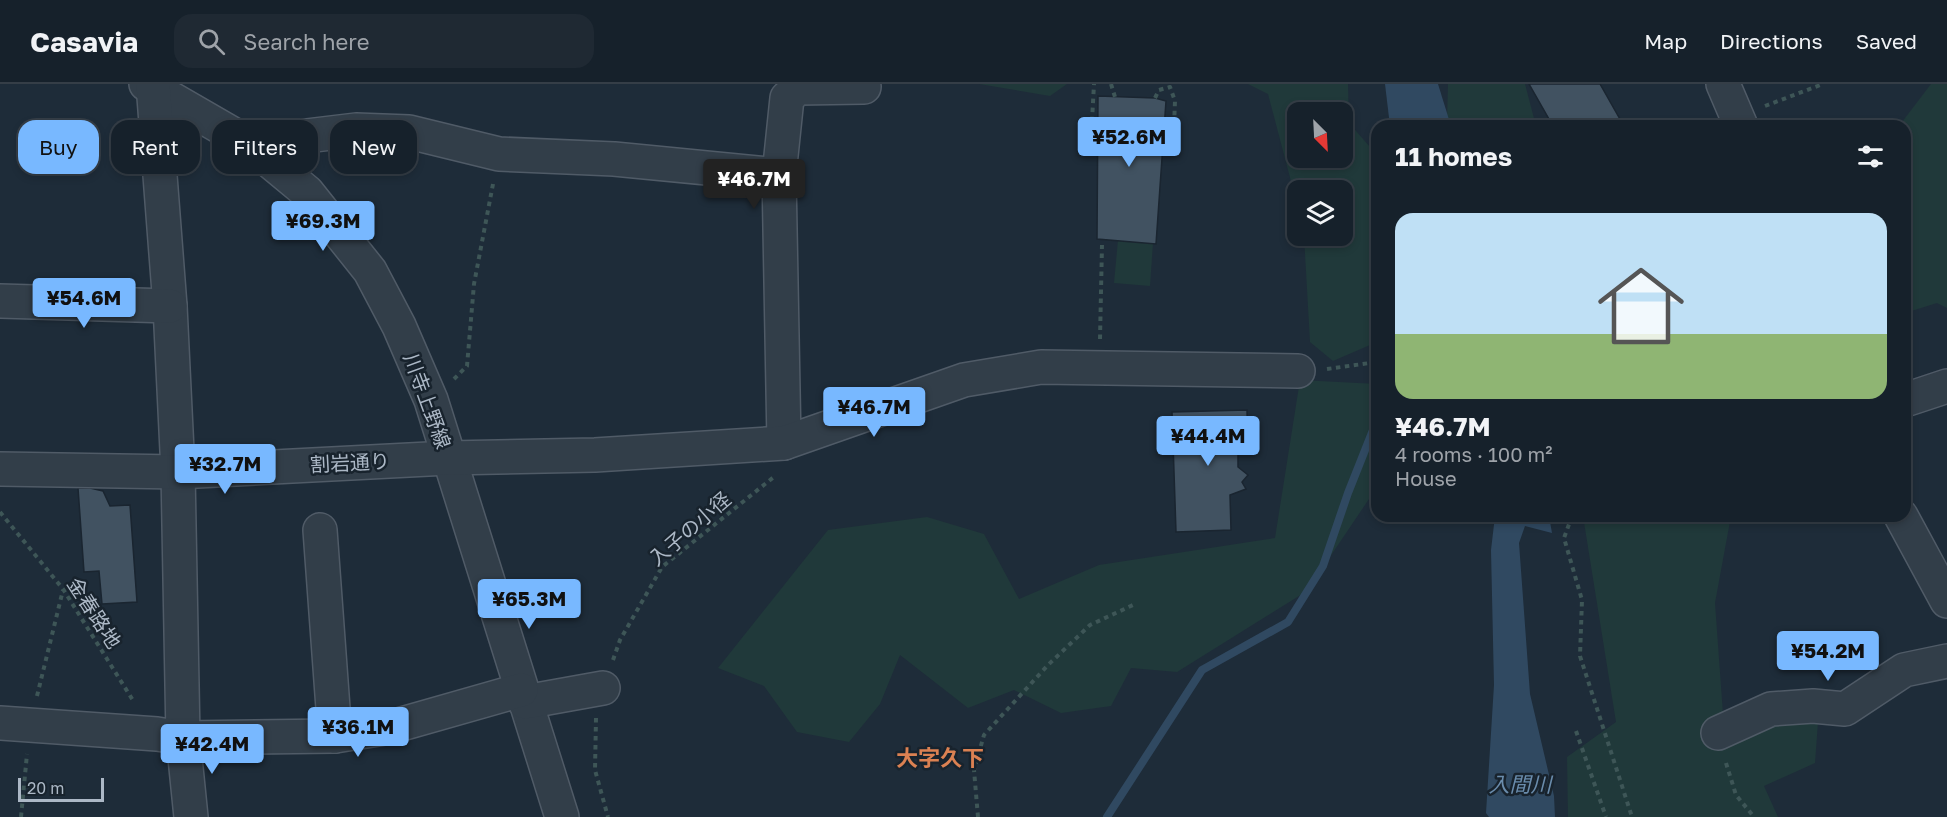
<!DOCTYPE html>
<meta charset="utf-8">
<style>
body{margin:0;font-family:"Golos Text","Noto Sans JP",sans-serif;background:#1f2933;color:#f1f3f6;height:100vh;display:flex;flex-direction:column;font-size:22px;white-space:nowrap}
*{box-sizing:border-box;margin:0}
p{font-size:20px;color:#9ea3a9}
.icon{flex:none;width:33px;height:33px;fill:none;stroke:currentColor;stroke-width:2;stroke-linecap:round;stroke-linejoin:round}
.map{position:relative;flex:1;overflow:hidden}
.drawer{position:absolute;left:1371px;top:36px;width:540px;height:402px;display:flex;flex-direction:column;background:#16212b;border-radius:18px;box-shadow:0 3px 9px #0003,0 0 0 2px #353e47}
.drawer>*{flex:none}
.top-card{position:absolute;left:18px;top:36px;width:570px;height:54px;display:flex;gap:12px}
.needle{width:39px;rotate:156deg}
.tools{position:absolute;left:1287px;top:18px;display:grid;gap:12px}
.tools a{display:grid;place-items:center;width:66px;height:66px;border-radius:12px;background:#16212b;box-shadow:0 3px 9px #0003,0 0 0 2px #353e47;font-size:30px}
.scale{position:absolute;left:18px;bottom:15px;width:86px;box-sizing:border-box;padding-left:6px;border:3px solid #acb8c6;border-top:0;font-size:16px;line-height:21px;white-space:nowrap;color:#acb8c6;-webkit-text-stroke:4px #18232d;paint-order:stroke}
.price{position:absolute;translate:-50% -51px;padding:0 14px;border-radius:6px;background:#78b8ff;color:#111;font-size:20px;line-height:39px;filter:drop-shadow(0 2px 3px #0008)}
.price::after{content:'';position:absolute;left:50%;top:36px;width:18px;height:14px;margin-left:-9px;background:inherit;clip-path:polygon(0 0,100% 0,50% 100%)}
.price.on{background:#222;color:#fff}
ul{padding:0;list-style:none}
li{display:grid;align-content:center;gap:12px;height:318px;padding:0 24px}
li span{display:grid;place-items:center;height:186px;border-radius:18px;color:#555}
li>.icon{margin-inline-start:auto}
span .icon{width:108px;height:108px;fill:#fffc;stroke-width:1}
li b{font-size:26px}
h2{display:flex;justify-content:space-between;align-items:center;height:72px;padding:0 24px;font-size:26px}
.pill{padding:0 21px;border-radius:18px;background:#16212b;box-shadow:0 3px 9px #0003,0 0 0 2px #353e47;font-size:21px;line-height:54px}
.pill.on{background:#78b8ff;color:#111}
header{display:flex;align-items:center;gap:36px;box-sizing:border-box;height:84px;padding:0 30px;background:#16212b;border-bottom:2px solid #353e47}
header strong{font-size:28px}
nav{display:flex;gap:33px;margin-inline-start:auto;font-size:21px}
.search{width:420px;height:54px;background:#1f2933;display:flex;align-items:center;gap:15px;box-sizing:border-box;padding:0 21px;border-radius:18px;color:#9ea3a9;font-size:22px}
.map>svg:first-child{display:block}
.green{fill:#20393a;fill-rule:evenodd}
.water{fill:#304961}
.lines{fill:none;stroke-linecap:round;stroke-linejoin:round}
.stream{stroke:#304961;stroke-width:8}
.building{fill:#415261;stroke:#1a2530;stroke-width:1.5}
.minor-casing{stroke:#505b67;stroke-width:36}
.path{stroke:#3e5657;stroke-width:4;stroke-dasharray:4.5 4.5;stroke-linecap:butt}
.minor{stroke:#323e49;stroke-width:33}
.labels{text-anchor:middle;stroke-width:5;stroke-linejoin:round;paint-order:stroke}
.street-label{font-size:20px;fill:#acb8c6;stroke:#18232d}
.water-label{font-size:21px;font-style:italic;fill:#6a8cac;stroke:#18232d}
.quarter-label{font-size:22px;font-weight:bold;fill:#db8152;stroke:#18232d}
</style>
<header>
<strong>Casavia</strong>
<div class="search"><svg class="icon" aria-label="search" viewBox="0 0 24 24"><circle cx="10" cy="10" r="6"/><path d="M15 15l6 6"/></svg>Search here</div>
<nav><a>Map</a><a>Directions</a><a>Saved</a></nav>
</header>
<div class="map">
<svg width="1947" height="733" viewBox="0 0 1947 733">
<rect width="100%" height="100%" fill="#1e2c39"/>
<g class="green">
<path d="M979 0H1067L1050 12Z"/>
<path d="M1248 0H1348L1349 39 1377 71V258L1333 277 1310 258 1304 152H1342V106H1298L1297 120 1268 10ZM1298 28H1342V74H1298Z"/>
<path d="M1448 0H1525L1536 42H1450L1447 38Z"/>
<path d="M1931 0H1947V224L1937 219 1905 229V42H1899Z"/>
<path d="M1118 156 1153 159 1150 202 1114 199Z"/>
<path d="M1300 296 1377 300V357L1369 415 1307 507 1177 588 1131 584 1111 622 1061 629 1014 606 968 624 900 571 880 620 849 658 797 648 764 602 718 584 828 446 927 433 984 450 1019 515 1099 481 1275 454Z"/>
<path d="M1583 432H1731L1715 519 1723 630 1818 638 1815 679 1764 702 1778 733H1568L1567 673 1616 638Z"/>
</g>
<g class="water">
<path d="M1385 0H1438L1451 42H1390Z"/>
<path d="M1495 432H1549L1552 449 1525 442 1519 459 1530 610 1554 712 1555 733H1489L1486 729 1494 601 1491 466Z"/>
</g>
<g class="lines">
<path class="stream" d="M1107 733 1202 586 1288 538 1323 482 1348 409 1377 336"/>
</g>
<g class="building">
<path d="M1529 0H1600L1621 37 1612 42H1553Z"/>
<path d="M1098 12 1155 14 1166 17 1156 160 1097 155Z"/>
<path d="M1247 326 1248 369 1238 370V383L1248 391 1242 398 1246 405 1230 411 1231 446 1176 448 1172 328Z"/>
<path d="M78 404H90L103 407 110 422 130 421 137 518 102 520 99 487 84 488Z"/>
</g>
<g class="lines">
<g class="minor-casing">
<g id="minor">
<path d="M146 0 248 59 307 108 370 187 399 242 431 316 562 733"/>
<path d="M153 0 170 222 178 388 183 654 191 733"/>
<path d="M1723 0 1741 42"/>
<path d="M248 59 356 46 409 48 499 70 614 75 779 91"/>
<path d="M0 217 170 222"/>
<path d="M1905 316 1947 302"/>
<path d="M784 359 779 91 787 14 798 4 864 3"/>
<path d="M0 385 178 388 448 374 595 371 784 359 964 296 1041 283 1298 287"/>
<path d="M1901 432 1947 517"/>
<path d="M320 446 335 652"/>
<path d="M525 618 603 604"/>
<path d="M0 639 157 650 183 654 335 652 391 643 521 606"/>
<path d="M1718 649 1771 625 1813 622 1845 625 1904 586 1947 577"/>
</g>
</g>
<g class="path">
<path d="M1111 0 1115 13"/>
<path d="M1155 14 1159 6 1170 3 1175 17 1174 42"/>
<path d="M1765 22 1823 0"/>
<path d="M1091 55 1094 0"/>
<path d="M1100 255 1102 161"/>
<path d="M1327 285 1377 278"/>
<path d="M454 295 467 282 474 200 493 100"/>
<path d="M0 428 63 505 134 618"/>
<path d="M1572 432 1564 454 1582 516 1580 572 1632 733"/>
<path d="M613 576 620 556 662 483 775 392"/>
<path d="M37 612 63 506"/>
<path d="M596 634 595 686 608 733"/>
<path d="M1576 647 1606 733"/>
<path d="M1726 679 1736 711 1754 733"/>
<path d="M21 733 27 670"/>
<path d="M978 733 974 686 984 651 1048 581 1090 541 1133 521"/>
</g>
<use href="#minor" class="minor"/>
</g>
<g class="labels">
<g class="street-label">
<text transform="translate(427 317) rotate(70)" y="7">川寺上野線</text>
<text transform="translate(350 379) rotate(-3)" y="7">割岩通り</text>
<text transform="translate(690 445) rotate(-41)" y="7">入子の小径</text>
<text transform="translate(94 529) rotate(57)" y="7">金春路地</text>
</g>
<g class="water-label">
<text x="1520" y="708">入間川</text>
</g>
<g class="quarter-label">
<text x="940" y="682">大字久下</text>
</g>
</g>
</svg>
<div class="tools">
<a><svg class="needle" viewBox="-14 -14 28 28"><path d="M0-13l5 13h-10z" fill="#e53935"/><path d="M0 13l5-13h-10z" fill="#9ea3a9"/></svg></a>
<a><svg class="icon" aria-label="layers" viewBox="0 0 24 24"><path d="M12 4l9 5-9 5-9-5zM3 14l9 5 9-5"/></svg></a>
</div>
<div class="scale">20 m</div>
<b class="price" style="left:1129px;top:84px">¥52.6M</b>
<b class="price on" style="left:754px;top:126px">¥46.7M</b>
<b class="price" style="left:323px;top:168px">¥69.3M</b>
<b class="price" style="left:84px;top:245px">¥54.6M</b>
<b class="price" style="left:874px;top:354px">¥46.7M</b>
<b class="price" style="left:1208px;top:383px">¥44.4M</b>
<b class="price" style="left:225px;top:411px">¥32.7M</b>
<b class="price" style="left:529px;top:546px">¥65.3M</b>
<b class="price" style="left:1828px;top:598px">¥54.2M</b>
<b class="price" style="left:358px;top:674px">¥36.1M</b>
<b class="price" style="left:212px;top:691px">¥42.4M</b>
<div class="top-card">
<a class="pill on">Buy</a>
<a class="pill">Rent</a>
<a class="pill">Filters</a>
<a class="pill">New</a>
</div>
<section class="drawer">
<h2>11 homes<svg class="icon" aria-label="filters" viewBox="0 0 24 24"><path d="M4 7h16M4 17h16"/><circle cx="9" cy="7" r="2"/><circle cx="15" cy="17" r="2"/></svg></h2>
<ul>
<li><span style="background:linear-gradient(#bfe0f5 65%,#8fb573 0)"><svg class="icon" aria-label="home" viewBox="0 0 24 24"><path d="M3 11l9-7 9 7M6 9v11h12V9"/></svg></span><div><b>¥46.7M</b><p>4 rooms · 100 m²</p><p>House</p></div></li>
</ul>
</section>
</div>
